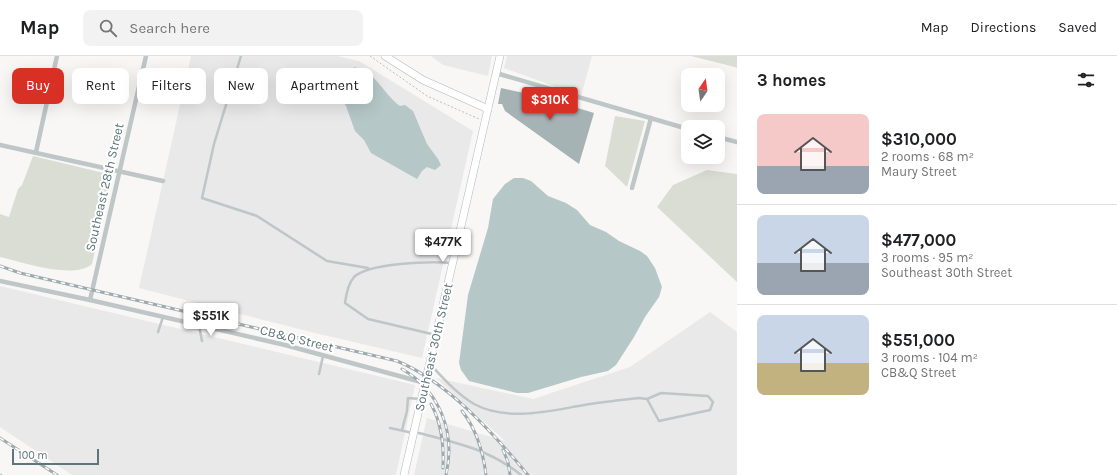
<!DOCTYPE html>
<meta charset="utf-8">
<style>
body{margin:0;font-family:Karla,sans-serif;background:#f2f2f2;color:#202124;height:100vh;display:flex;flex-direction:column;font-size:15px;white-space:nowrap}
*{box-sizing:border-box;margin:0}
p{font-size:13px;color:#757577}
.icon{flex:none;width:22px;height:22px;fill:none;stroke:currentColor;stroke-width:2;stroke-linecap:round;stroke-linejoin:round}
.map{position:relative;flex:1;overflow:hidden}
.panel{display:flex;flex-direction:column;background:#fff;width:380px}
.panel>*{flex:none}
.hud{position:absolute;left:12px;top:12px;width:380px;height:36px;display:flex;gap:8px}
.needle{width:26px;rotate:13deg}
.buttons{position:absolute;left:681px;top:12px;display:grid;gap:8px}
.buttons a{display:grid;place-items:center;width:44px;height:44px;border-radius:8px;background:#fff;box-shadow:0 4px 16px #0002;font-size:20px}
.scale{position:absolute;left:12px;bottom:10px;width:87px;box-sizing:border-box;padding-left:4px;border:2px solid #5e767b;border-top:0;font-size:11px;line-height:14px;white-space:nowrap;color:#5e767b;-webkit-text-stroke:3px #fff;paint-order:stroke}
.price{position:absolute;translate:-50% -34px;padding:0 9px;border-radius:4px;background:#fff;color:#222;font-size:13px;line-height:26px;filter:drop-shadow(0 1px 2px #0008)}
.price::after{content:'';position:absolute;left:50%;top:24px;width:12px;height:9px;margin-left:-6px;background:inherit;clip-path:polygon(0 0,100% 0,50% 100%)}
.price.selected{background:#d93025;color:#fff}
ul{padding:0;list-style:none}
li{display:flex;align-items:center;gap:12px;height:100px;padding:0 20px}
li+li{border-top:1px solid #e0e0e0}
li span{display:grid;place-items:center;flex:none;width:112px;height:80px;border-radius:8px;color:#555}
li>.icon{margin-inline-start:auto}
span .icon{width:48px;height:48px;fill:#fffc;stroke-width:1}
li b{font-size:17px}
h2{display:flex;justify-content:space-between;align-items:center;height:48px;padding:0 20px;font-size:17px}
.tag{padding:0 14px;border-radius:8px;background:#fff;box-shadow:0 4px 16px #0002;font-size:14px;line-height:36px}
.tag.selected{background:#d93025;color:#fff}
header{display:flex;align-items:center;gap:24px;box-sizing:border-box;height:56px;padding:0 20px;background:#fff;border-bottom:1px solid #e0e0e0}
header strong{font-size:19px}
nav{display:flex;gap:22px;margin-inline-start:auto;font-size:14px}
.search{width:280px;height:36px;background:#f2f2f2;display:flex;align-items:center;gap:10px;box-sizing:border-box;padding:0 14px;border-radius:8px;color:#757577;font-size:15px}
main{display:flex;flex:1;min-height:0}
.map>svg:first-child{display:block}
.built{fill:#e9e9e9}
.green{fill:#daddd4}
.water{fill:#b5c7c7}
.building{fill:#a6b3b5}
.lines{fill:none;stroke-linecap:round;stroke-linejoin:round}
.secondary-casing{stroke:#afb9bb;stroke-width:8}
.primary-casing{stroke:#b0b9bb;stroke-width:8}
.path{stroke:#b9bfc0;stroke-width:1;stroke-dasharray:2 2;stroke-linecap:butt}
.lane{stroke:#bfc6c8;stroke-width:2.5}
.street{stroke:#bfc6c8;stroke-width:4.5}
.secondary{stroke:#fff;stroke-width:7}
.primary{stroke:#fff;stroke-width:7}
.rail-casing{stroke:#9eaaad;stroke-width:3}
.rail{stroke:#fff;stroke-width:1.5;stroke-dasharray:4.5;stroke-linecap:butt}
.labels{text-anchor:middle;stroke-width:4;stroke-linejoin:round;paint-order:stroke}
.street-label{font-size:13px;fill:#5e767b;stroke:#fff}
</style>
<header>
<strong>Map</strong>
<div class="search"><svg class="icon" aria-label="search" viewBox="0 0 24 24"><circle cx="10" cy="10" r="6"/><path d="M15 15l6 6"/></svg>Search here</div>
<nav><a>Map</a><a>Directions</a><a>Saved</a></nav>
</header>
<main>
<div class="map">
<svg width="737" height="419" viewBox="0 0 737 419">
<rect width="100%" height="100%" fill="#f8f7f5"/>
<g class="built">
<path d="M191 0H337L359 5 473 75 422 302 315 277 139 232Z"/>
<path d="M431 0H492L488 20 443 9Z"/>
<path d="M507 0H592L581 40 504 12Z"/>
<path d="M0 230 415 329 396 419H72L0 371Z"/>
<path d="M710 256 737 276V419H414L427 362 505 385 436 322 533 343 630 311Z"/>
</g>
<g class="green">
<path d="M691 0H737V12L731 10Z"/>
<path d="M615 60 645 65 627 131 605 110Z"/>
<path d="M33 100 108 118 112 122 92 208C74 224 22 206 0 201V158L9 161 18 133 22 129Z"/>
<path d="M707 114 737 118V226L657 151 673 129Z"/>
</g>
<g class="water">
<path d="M354 11C377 16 383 38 400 50L405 49 413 55 427 88 438 103 441 109 435 114 427 111 422 115 417 123 371 97 364 84 355 75 346 50 340 41 353 30 355 22 352 15Z"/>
<path d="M514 122H523L531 125 548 140 566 147 577 154 590 169 606 176 619 185 640 195 647 200 655 212 662 231 659 241 645 261 634 281 616 309 608 315 581 321 528 337H517L469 325 461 314 459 307 468 239 488 172 493 143 505 128Z"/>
</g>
<path class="building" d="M501 32 542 41 594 57 579 108 505 55 502 48H498Z"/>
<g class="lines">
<g class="secondary-casing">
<path id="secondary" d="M404 419 500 0"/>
</g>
<g class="primary-casing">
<path id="primary" d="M385 0 423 24 488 53"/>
</g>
<path class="path" d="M370 0 427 40 479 63"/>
<g class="lane">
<path d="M241 0 214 88 202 142 257 160 327 205 368 212"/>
<path d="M199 270 202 285"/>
<path d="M158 276 163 261"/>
<path d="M436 279 368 263 345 247C346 239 348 228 354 221 368 207 431 205 452 207"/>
<path d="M431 309C444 323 457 338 474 348 508 366 549 355 584 349 602 346 621 344 639 342L647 343 659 365 710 354 713 346 708 340 661 337 647 343"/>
<path d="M319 318 323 300"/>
<path d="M390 372 413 377"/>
<path d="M402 374 407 355 408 342 420 343"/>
<path d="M415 376C454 386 489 393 521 419"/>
<path d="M0 419H1"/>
</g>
<g class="street">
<path d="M496 17 688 73"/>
<path d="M718 81 737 86"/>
<path d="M0 89 163 125"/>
<path d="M36 96 57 0"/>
<path d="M632 132 651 62"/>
<path d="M0 225 90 244 285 289 425 327"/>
<path d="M90 244 146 0"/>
</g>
<use href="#secondary" class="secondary"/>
<use href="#primary" class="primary"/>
<g class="rail-casing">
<g id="rail">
<path d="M0 210 20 217 397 305C448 326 493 377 528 419"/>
<path d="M402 313C440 335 456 377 446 419"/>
<path d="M431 348C442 368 444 389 443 412"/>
<path d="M462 355C477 374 483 395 486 419"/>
<path d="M0 382 57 419"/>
<path d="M503 394 508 406 510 419"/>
</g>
</g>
<use href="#rail" class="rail"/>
</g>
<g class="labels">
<g class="street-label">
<text transform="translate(104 131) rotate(-77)" y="5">Southeast 28th Street</text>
<text transform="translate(297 282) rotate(14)" y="5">CB&amp;Q Street</text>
<text transform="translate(433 291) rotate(-77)" y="5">Southeast 30th Street</text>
</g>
</g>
</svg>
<div class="buttons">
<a><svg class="needle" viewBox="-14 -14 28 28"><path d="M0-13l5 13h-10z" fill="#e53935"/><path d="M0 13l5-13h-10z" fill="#757577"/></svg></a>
<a><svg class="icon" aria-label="layers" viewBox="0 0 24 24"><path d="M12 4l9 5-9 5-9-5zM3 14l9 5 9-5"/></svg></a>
</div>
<div class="scale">100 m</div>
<b class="price selected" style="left:550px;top:65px">$310K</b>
<b class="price" style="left:443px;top:207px">$477K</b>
<b class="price" style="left:211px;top:281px">$551K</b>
<div class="hud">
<a class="tag selected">Buy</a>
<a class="tag">Rent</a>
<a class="tag">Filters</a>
<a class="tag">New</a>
<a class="tag">Apartment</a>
</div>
</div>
<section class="panel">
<h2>3 homes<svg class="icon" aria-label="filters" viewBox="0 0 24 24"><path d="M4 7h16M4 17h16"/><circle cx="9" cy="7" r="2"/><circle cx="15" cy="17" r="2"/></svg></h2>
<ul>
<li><span style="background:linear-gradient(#f6c9c9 65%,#9aa5b1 0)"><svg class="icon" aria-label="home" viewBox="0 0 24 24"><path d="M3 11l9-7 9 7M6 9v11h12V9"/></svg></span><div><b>$310,000</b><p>2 rooms · 68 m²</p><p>Maury Street</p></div></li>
<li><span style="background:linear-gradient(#c9d6e8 60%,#9aa5b1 0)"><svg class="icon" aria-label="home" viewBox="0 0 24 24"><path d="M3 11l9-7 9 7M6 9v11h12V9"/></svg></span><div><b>$477,000</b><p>3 rooms · 95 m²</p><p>Southeast 30th Street</p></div></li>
<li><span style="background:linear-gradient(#c9d6e8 60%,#c2b280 0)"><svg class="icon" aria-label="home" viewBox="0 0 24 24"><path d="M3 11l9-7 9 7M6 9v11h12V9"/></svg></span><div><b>$551,000</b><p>3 rooms · 104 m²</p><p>CB&amp;Q Street</p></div></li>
</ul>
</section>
</main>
